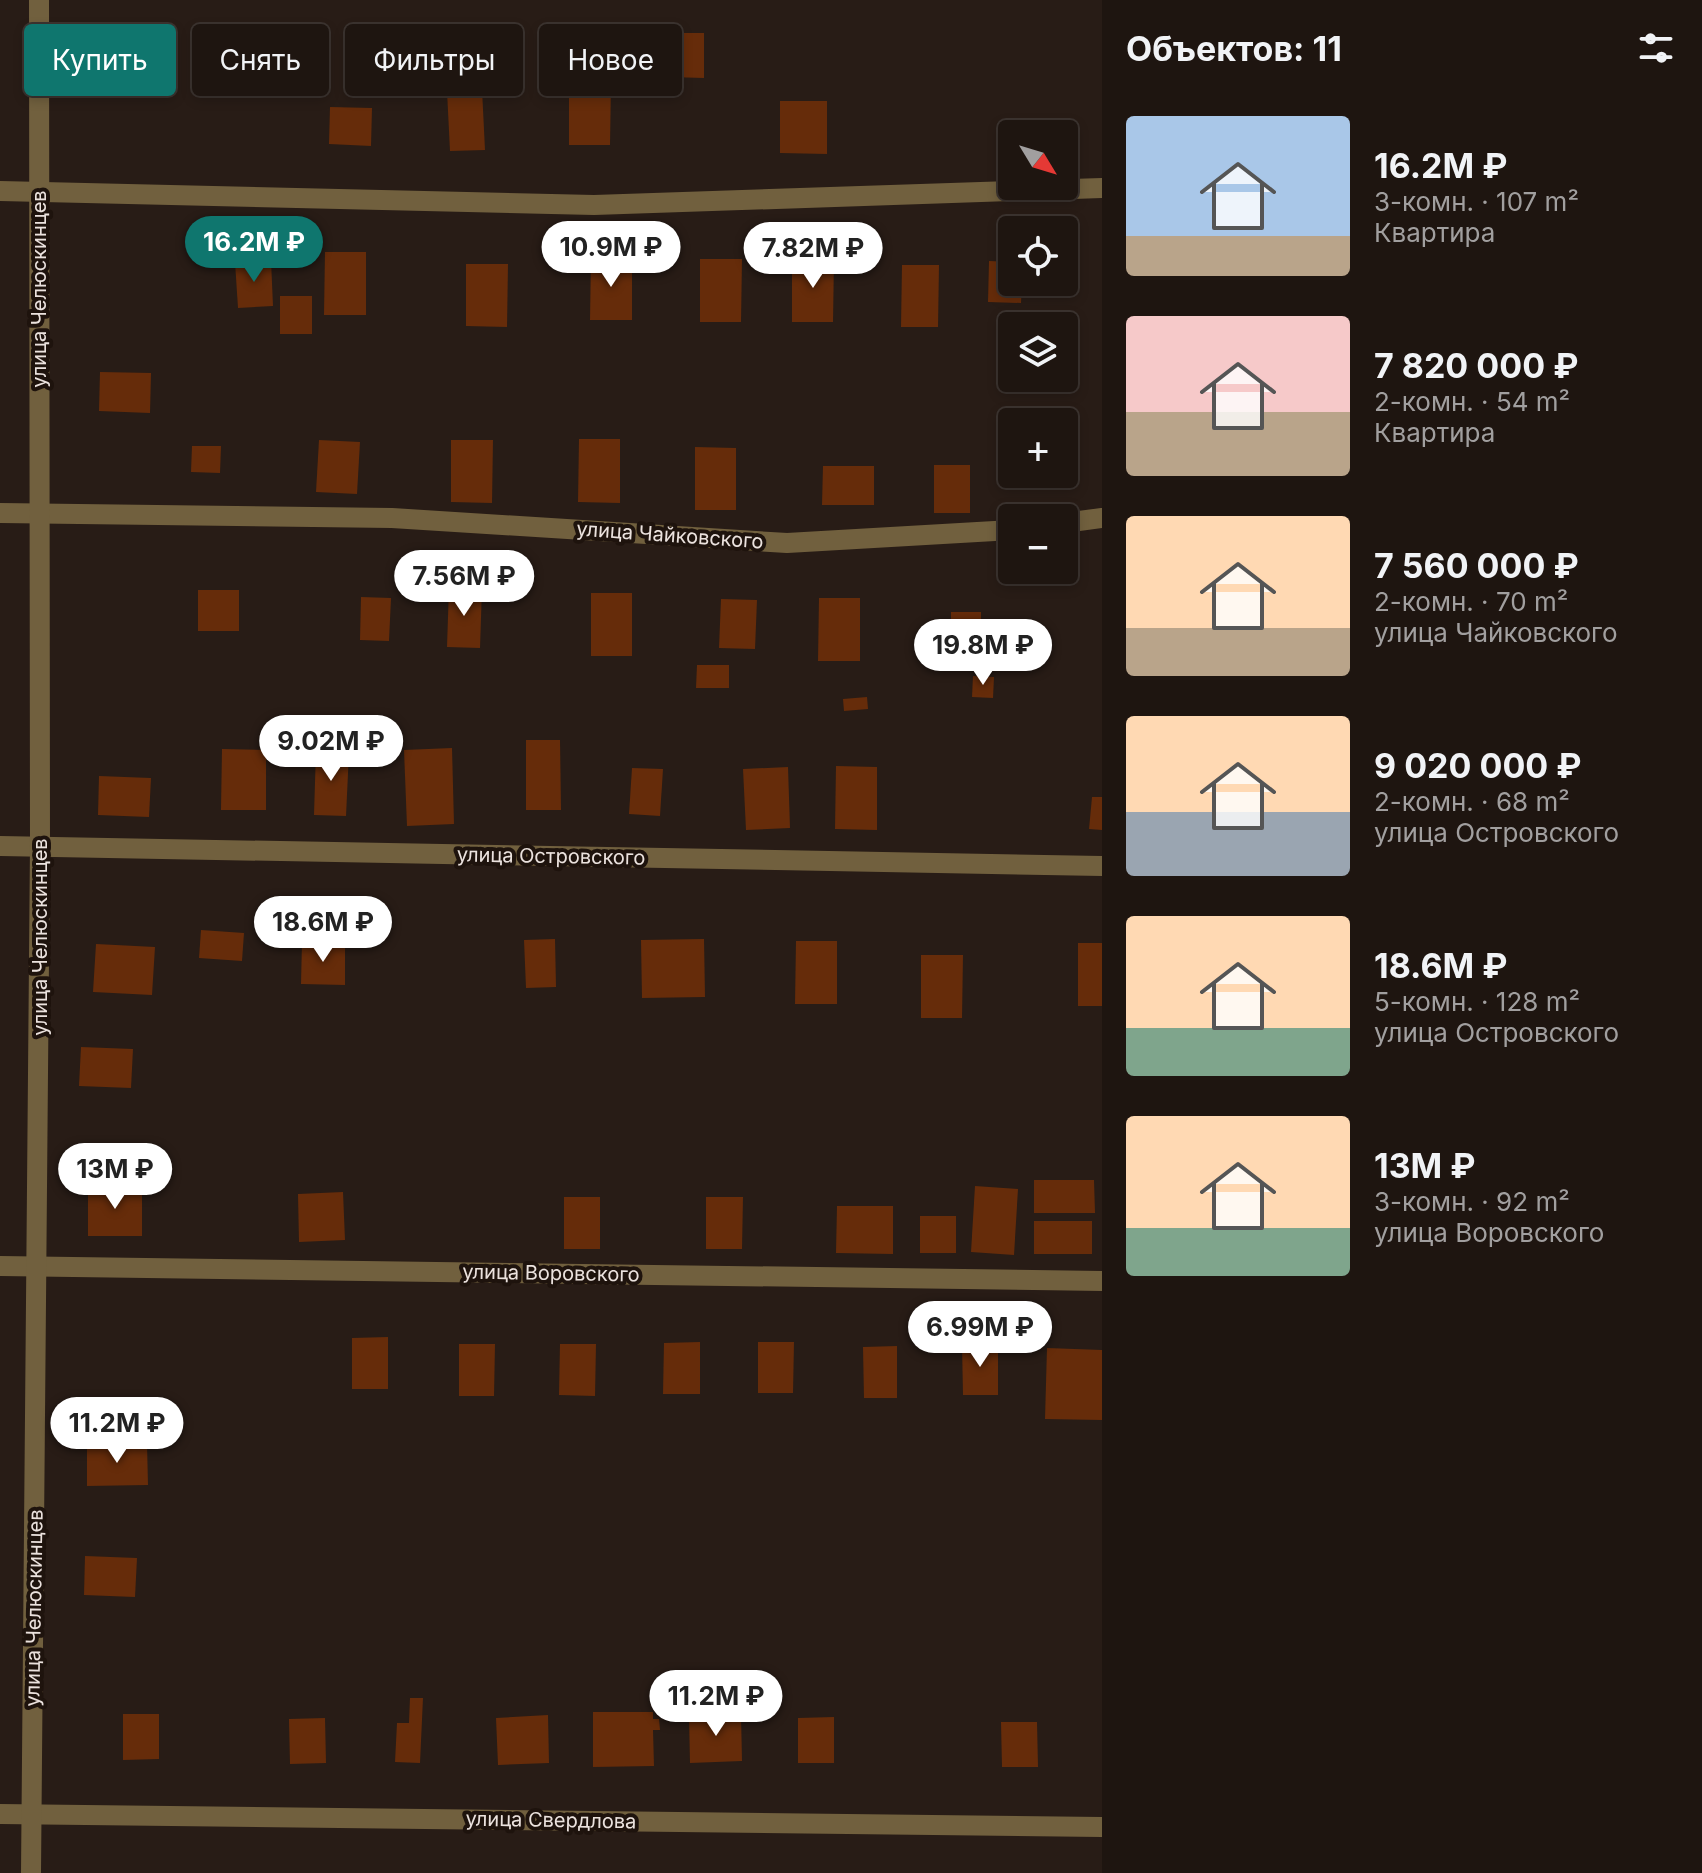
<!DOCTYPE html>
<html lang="ru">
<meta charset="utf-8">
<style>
body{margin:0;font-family:Inter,sans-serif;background:#261e19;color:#f1f3f6;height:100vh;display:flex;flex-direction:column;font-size:30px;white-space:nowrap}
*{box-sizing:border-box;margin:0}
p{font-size:26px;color:#a19f9f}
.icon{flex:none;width:44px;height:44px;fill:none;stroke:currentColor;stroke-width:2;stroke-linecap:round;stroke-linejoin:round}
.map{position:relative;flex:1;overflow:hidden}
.drawer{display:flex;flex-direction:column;background:#1e1510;width:600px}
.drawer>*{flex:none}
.banner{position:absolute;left:24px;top:24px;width:760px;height:72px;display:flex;gap:16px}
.needle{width:52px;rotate:128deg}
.tools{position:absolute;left:998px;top:120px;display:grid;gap:16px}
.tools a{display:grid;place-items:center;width:80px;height:80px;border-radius:8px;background:#1e1510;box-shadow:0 4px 12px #0003,0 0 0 2px #3c3430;font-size:40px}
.price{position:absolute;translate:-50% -68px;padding:0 18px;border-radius:28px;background:#fff;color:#222;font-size:26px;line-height:52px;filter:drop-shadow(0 2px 4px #0008)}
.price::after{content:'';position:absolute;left:50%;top:48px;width:24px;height:18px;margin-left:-12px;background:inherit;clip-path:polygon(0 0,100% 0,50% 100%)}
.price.active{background:#0f766e;color:#fff}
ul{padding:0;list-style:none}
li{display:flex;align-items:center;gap:24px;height:200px;padding:0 24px}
li span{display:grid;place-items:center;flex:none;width:224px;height:160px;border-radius:8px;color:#555}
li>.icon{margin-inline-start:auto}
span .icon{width:96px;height:96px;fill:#fffc;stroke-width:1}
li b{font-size:34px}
h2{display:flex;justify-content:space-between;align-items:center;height:96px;padding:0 24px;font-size:34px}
.tag{padding:0 28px;border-radius:8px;background:#1e1510;box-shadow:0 4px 12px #0003,0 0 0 2px #3c3430;font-size:28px;line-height:72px}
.tag.active{background:#0f766e;color:#fff}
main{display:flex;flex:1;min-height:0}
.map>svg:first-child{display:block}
.building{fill:#662c0a}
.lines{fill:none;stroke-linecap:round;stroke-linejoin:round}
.street{stroke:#71603e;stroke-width:20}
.labels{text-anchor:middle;stroke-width:8;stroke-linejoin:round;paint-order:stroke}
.street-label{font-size:20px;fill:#ebe2de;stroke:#1e130d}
</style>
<main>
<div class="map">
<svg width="1102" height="1873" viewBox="0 0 1102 1873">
<rect width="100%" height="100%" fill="#281c16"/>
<g class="building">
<path d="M669 33H704V78L669 77Z"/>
<path d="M569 82H611L610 145H569Z"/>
<path d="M482 89 485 150 450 151 447 91Z"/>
<path d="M780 101H827V154L780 153Z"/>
<path d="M330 107 372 108 371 146 329 144Z"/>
<path d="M325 252H366V315H324Z"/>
<path d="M591 257H632V320H590Z"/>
<path d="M792 258 834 259 833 322H792Z"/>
<path d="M700 259H742L741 322H700Z"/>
<path d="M271 260 273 306 238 308 235 262Z"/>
<path d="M989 261 1012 262V282H1022L1021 303 988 302Z"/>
<path d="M466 264H508L507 327 466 326Z"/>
<path d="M902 265H939L938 327H901Z"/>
<rect x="280" y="296" width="32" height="38"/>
<path d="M100 372 151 373 150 413 99 411Z"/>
<path d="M579 439H620V503L578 502Z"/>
<path d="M319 440 360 442 357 494 316 492Z"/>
<path d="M451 440H493L492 503 451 502Z"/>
<path d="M192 446H221L220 473 191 472Z"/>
<path d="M695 447 736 448V510H695Z"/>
<rect x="934" y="465" width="36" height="48"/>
<path d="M823 466H874V505H822Z"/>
<path d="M449 587 482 588 480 648 447 647Z"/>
<rect x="198" y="590" width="41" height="41"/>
<rect x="591" y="593" width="41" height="63"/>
<path d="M361 597 391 598 389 641 360 640Z"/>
<path d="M819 598H860V661H818Z"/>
<path d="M721 599 757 600 755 649 719 648Z"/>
<rect x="951" y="612" width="30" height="36"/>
<path d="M697 665H729V688H696Z"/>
<path d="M973 676 994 677 993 698 972 697Z"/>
<path d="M867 697 868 709 844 711 843 699Z"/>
<path d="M526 740H560L561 810H526Z"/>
<path d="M452 748 454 824 407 826 404 750Z"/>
<path d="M222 749 266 750V810H221Z"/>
<path d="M316 750 349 752 346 816 314 815Z"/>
<path d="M836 766 877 767V830L835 829Z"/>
<path d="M788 767 790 828 746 830 743 769Z"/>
<path d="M632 768 663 769 660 816 629 814Z"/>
<path d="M99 776 151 778 149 817 98 815Z"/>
<path d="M1092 797H1102V830L1089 829Z"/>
<path d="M201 930 244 933 242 961 199 958Z"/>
<path d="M555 939 556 987 526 988 524 940Z"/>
<path d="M704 939 705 997 642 998 641 940Z"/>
<path d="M796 941H837V1004H795Z"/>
<path d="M302 942 345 943V985L301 984Z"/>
<rect x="1078" y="943" width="24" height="63"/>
<path d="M96 944 155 947 152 995 93 992Z"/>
<path d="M921 955H963L962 1018H921Z"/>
<path d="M81 1047 133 1049 131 1088 79 1086Z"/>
<path d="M1034 1180H1094L1095 1213H1034Z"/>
<path d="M88 1185 142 1186V1236H88Z"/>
<path d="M975 1186 1018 1189 1014 1255 971 1252Z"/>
<path d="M343 1192 345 1240 299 1242 298 1194Z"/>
<rect x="564" y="1197" width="36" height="52"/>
<path d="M706 1197H743L742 1249H706Z"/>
<path d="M837 1206H893V1254L836 1253Z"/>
<rect x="920" y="1216" width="36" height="37"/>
<rect x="1034" y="1221" width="58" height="33"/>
<path d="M388 1337V1389H352V1338Z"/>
<path d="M700 1342V1394H663L664 1343Z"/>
<path d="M758 1342H794L793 1393H758Z"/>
<path d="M998 1343V1395H963L962 1344Z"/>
<path d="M459 1344H495L494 1396H459Z"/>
<path d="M560 1344H596L595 1396 559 1395Z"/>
<path d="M897 1346V1398H864L863 1347Z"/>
<path d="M1047 1348 1102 1350V1420L1045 1419Z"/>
<path d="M147 1444 148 1485 87 1486V1445Z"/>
<path d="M85 1556 137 1558 135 1597 84 1595Z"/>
<path d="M410 1698H423L420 1763 395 1762 397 1723H409Z"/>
<path d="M593 1712H653V1719H659L660 1730H653L654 1766 593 1767Z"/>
<path d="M123 1714H159V1759L123 1760Z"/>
<path d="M741 1714 742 1761 690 1763 689 1716Z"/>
<path d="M548 1715 549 1763 498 1765 496 1718Z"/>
<path d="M834 1717V1763H798V1718Z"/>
<path d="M325 1718 326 1763 290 1764 289 1719Z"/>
<path d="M1001 1722H1037L1038 1767H1002Z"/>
</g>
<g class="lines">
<g class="street">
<path d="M0 191 594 205 1102 188"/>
<path d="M0 513 392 518 787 543 1012 530"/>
<path d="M1064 523 1102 518"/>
<path d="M0 846 1102 866"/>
<path d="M0 1266 1102 1281"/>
<path d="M0 1814 1102 1827"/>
<path d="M31 1873 40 845 39 0"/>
</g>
</g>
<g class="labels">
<g class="street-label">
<text transform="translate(39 289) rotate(-90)" y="7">улица Челюскинцев</text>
<text transform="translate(670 535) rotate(4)" y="7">улица Чайковского</text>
<text transform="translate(551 856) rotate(1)" y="7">улица Островского</text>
<text transform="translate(40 937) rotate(-90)" y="7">улица Челюскинцев</text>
<text transform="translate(551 1273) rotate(1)" y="7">улица Воровского</text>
<text transform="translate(34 1608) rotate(-89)" y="7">улица Челюскинцев</text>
<text transform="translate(551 1820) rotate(1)" y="7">улица Свердлова</text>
</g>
</g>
</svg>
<div class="tools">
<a><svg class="needle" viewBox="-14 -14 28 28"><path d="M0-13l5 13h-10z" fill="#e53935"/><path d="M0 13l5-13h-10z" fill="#a19f9f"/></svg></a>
<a><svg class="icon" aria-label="locate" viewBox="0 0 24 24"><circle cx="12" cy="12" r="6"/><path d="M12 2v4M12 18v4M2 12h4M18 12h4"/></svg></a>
<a><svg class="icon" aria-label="layers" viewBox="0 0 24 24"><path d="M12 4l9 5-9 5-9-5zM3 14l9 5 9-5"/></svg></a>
<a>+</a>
<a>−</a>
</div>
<b class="price active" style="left:254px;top:284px">16.2M ₽</b>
<b class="price" style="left:611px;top:289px">10.9M ₽</b>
<b class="price" style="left:813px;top:290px">7.82M ₽</b>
<b class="price" style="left:464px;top:618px">7.56M ₽</b>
<b class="price" style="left:983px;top:687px">19.8M ₽</b>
<b class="price" style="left:331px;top:783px">9.02M ₽</b>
<b class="price" style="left:323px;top:964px">18.6M ₽</b>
<b class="price" style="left:115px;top:1211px">13M ₽</b>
<b class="price" style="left:980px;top:1369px">6.99M ₽</b>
<b class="price" style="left:117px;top:1465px">11.2M ₽</b>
<b class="price" style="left:716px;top:1738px">11.2M ₽</b>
<div class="banner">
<a class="tag active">Купить</a>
<a class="tag">Снять</a>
<a class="tag">Фильтры</a>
<a class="tag">Новое</a>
</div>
</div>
<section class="drawer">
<h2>Объектов: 11<svg class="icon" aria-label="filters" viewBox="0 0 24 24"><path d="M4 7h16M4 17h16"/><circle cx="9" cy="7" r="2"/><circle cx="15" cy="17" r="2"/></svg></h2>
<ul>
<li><span style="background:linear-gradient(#a9c7e8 75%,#b9a48a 0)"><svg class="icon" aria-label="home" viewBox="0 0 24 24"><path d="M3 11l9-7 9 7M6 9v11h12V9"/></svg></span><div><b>16.2M ₽</b><p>3-комн. · 107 m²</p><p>Квартира</p></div></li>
<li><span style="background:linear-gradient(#f6c9c9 60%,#b9a48a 0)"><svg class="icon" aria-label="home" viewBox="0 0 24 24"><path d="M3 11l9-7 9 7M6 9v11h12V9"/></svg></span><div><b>7 820 000 ₽</b><p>2-комн. · 54 m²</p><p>Квартира</p></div></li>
<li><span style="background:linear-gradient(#ffd9b3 70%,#b9a48a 0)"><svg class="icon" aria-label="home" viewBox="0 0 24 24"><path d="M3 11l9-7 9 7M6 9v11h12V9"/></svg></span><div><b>7 560 000 ₽</b><p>2-комн. · 70 m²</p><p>улица Чайковского</p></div></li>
<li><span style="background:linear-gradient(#ffd9b3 60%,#9aa5b1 0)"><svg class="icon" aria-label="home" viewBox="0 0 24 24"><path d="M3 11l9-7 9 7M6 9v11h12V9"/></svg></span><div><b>9 020 000 ₽</b><p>2-комн. · 68 m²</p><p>улица Островского</p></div></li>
<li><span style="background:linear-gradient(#ffd9b3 70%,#7fa58c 0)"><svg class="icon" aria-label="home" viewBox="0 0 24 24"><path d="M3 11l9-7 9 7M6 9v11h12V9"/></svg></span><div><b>18.6M ₽</b><p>5-комн. · 128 m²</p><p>улица Островского</p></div></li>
<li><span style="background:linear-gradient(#ffd9b3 70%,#7fa58c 0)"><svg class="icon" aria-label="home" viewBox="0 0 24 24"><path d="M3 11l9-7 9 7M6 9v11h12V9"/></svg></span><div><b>13M ₽</b><p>3-комн. · 92 m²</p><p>улица Воровского</p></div></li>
</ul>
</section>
</main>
